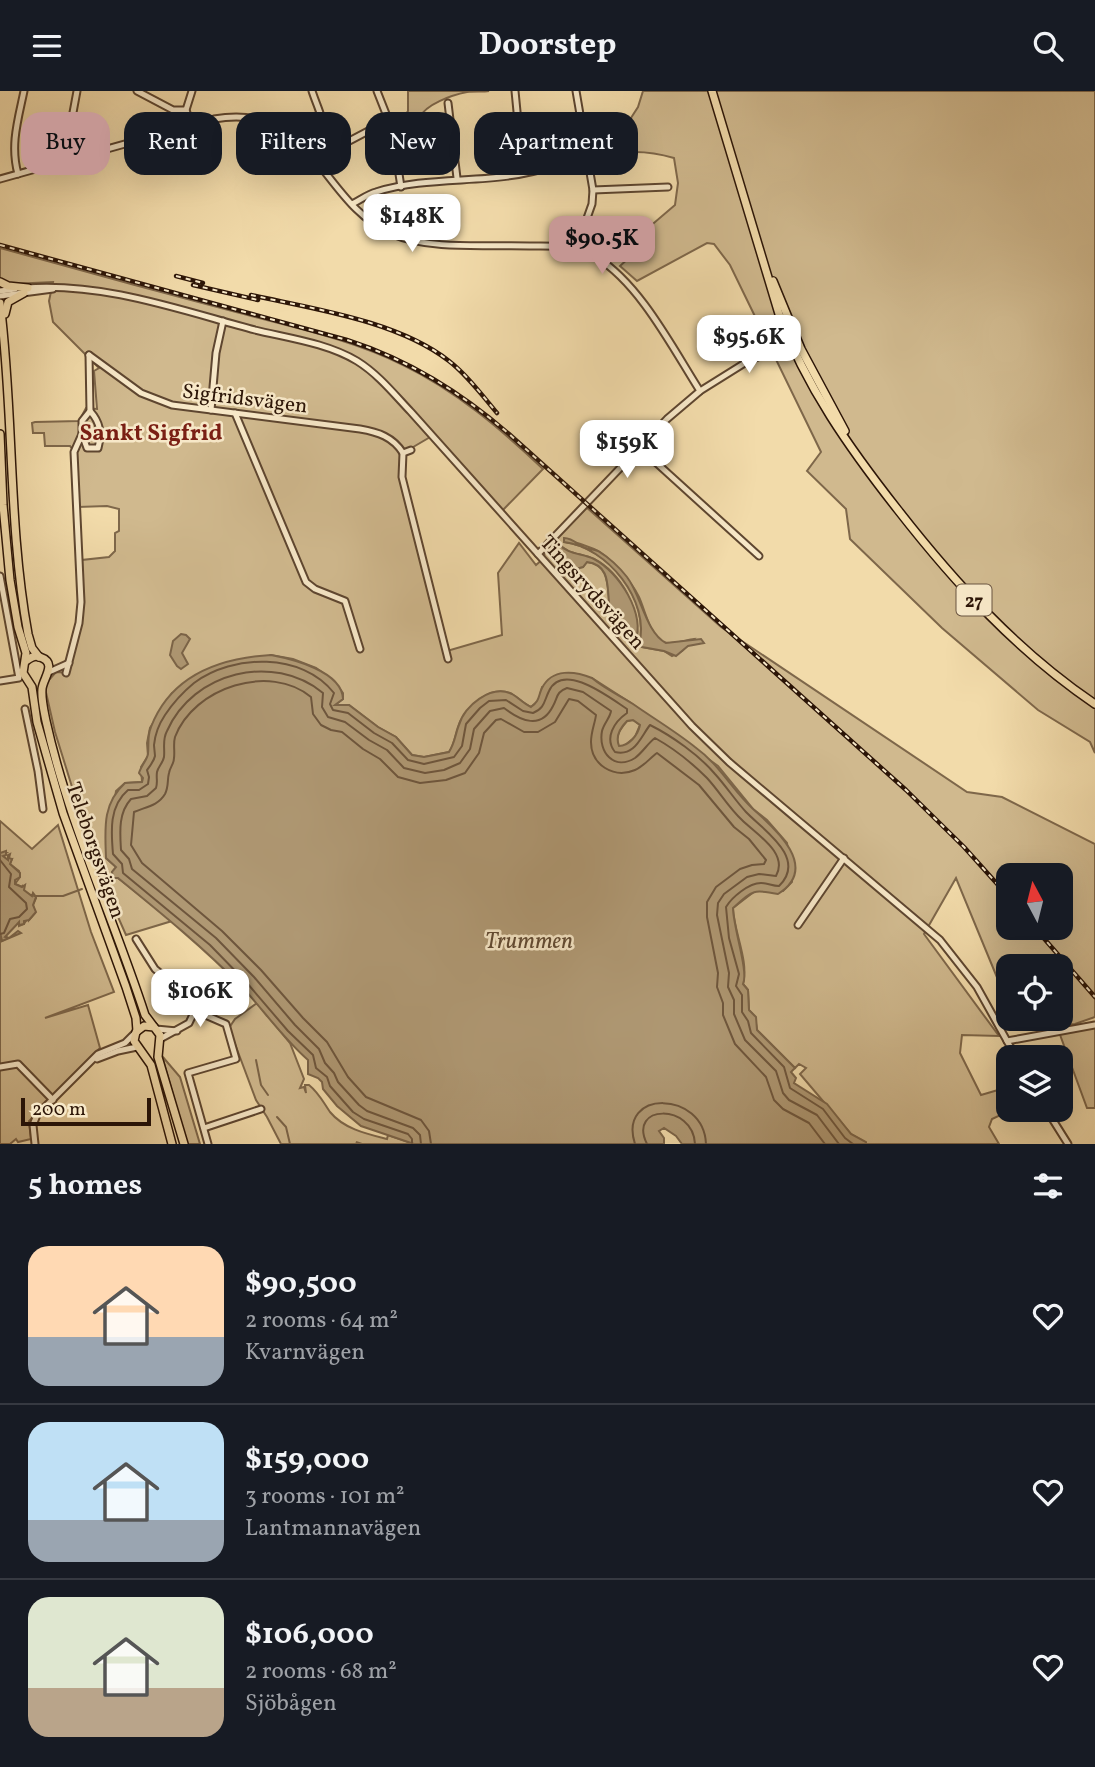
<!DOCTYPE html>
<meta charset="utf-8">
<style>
body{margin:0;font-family:Vollkorn,serif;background:#242831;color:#f1f3f6;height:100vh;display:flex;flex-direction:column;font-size:26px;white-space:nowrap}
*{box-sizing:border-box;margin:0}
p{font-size:23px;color:#9ea1a6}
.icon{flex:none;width:38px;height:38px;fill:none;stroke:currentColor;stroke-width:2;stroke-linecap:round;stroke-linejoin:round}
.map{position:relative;height:1053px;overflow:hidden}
.drawer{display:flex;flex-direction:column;background:#171b24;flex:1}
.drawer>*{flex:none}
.guide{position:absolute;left:21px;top:21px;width:700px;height:63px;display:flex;gap:14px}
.needle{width:46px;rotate:353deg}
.controls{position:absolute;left:996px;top:772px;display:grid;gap:14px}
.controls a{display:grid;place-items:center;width:77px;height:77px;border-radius:14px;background:#171b24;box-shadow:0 7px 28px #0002;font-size:35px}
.scale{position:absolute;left:21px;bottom:18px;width:130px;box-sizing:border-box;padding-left:7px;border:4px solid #2c1507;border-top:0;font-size:19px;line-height:24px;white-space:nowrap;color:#2c1507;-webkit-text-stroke:5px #f7e8c8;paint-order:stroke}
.price{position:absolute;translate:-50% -60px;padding:0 16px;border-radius:14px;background:#fff;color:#222;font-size:23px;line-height:46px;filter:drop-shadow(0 2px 4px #0008)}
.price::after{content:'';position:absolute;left:50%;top:42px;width:21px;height:16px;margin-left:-10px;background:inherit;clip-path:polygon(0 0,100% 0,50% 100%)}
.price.selected{background:#c59692;color:#111}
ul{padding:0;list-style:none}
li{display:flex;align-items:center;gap:21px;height:175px;padding:0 28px}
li+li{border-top:2px solid #363941}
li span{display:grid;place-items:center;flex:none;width:196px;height:140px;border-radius:21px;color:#555}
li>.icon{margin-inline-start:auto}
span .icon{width:84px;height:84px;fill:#fffc;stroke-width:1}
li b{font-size:30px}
h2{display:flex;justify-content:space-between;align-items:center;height:84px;padding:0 28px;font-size:30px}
.pill{padding:0 24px;border-radius:21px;background:#171b24;box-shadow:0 7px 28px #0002;font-size:24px;line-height:63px}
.pill.selected{background:#c59692;color:#111}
header{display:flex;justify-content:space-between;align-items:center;height:91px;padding:0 28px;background:#171b24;font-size:32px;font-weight:700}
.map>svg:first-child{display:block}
.green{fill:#d0b98e;stroke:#7e674a;stroke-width:2;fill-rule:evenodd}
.water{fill:#af9873;stroke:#7b6448;stroke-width:2;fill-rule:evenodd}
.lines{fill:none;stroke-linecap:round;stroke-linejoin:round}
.shore{stroke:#6e563d;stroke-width:2}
.stream{stroke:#7b6448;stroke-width:2}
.minor-casing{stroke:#5e4630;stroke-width:9}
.major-casing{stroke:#2c1507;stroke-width:10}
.minor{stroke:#f7e8c8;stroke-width:5}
.major{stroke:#f2dbaa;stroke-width:7}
.rail-casing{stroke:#2c1507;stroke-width:4.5}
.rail{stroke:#f7e8c8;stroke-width:2;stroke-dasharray:5;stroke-linecap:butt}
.labels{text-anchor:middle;stroke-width:5;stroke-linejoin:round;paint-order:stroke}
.shield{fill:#f7e8c8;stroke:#695441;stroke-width:2}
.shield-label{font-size:19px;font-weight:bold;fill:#2c1507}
.street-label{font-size:21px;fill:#2c1507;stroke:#f7e8c8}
.neighbourhood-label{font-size:23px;font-weight:bold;fill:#7a1f14;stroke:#f7e8c8}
.water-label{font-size:23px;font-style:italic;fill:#604932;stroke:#f7e8c8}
</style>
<header><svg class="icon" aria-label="menu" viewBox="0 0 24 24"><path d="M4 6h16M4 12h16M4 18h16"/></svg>Doorstep<svg class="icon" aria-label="search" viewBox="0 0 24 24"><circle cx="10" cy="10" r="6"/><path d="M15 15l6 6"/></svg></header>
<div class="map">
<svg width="1095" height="1053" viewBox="0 0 1095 1053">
<rect width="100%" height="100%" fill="#f2dbaa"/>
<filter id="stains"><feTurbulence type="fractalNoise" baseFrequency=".00286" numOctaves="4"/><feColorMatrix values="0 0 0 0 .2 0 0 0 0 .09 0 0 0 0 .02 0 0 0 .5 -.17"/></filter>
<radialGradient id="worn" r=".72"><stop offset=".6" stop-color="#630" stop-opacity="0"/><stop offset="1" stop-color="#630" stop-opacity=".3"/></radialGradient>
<g class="green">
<path d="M408 0H489C483 1 474 0 467 1 452 4 426 13 419 27L404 26 408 20Z"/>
<path d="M643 0H1095V662L1090 651 1038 619 942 537 850 448 846 418 807 380 821 361 730 174 714 153 707 152 637 190 620 175 641 156 648 137 675 114 678 92 674 67C643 58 622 60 592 67L587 41 629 30 638 16Z"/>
<path d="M0 157C79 179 157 200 236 221 292 236 351 248 403 274 455 299 502 339 543 378L501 421 432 345 403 362 402 386 447 560 502 544 498 482 519 452 536 474 544 467 545 458 585 415 721 536 967 701 1002 706 1095 753V926L1075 933 1018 938 1014 928H1060V875H1008V913L956 787 924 843 999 945 962 944 960 962 981 1004 998 999 1007 1021 992 1028 989 1036 999 1053H866L865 1051 851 1043 800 983 806 977 799 973 795 977 757 939 755 926 749 919 748 899 743 893C749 869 734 842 733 817L755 800H783L792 791 787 752 767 729 753 718 718 675 631 612 592 587 542 596 539 609 531 616C524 613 519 607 512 603 492 593 470 613 461 629 455 639 456 651 449 661L424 666 412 664 396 646 378 636 349 614H335L343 608V602L334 590 316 577 293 568 271 564 172 602 150 637 147 652 148 665 141 676 142 691 125 692 116 700 106 767 116 776 112 781 113 786 118 787 172 830 126 844 99 783 55 641 45 597 48 590 56 581 69 582 83 521 82 469 109 466 115 460V442L119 440V418L107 415 78 416 75 361 70 355H45L44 342H33L32 332 35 331 79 330 86 317 97 318 94 280 99 277 53 231 49 210 53 191 11 193 0 190ZM564 448C575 451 584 454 594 458 609 464 632 491 639 506 645 519 649 541 661 550 670 555 685 549 694 548L682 560 672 565 664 560 642 556 639 554C651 509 608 456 564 451ZM559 453C568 464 582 462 594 468 621 482 640 518 637 548L624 546C619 538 614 530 611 521 606 503 613 474 587 471L583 476 578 477 555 455ZM1008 784H1060V836H1008Z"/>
<path d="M633 629 640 634 635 646 624 655H618C615 644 621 637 627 630Z"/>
<path d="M0 730 32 758 58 734 91 841 114 901 45 927 88 914 100 957 29 1030 31 1048 18 1051 16 1048 10 1053H0V841L2 842V850L8 847 5 845 19 831V835L24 833 29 825V829L35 822 33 814 36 807 34 804H27L23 800V794L22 796 15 793 20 786 19 780 10 773 12 768 6 769 3 764 6 762H0Z"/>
<path d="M257 912 290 952 304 988 300 997 304 996 306 1002 305 994H309C319 1002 323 1011 330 1021 344 1038 367 1043 387 1048L388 1044 414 1053H362L356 1051 359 1053H281L267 1026 256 1009 229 937 235 928Z"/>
<path d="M1095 934V1017H1087L1059 941Z"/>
<path d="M162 965 180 986 200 1053H187Z"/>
</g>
<g class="water">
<path d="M564 447C572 447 576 452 582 456 587 458 593 458 598 460 608 466 620 477 627 486 641 504 646 542 666 552L701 548 704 552 688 555 676 565 664 560 642 556 639 554C651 510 607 456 564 451Z"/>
<path d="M559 453C568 464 582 462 594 468 619 481 646 523 635 551L626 549C620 540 613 529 610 518 606 500 613 474 587 471L583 476 579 477V480L572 482 555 455Z"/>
<path d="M181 543 186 544 190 548 182 562 188 573 181 578 177 575 170 564 173 550Z"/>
<path d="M271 564C292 568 342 580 343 608L335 614H349L378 636 396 646 412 664 424 666 449 661C455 652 455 644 459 634 464 615 491 593 512 603 519 607 524 613 531 616 540 610 538 605 542 597 552 577 575 580 592 587 605 598 619 604 633 613 653 627 675 640 695 656 720 674 732 699 753 718 776 738 820 777 778 803 753 798 753 799 733 817 733 836 749 881 743 893L748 899 749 919 756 926 757 939 795 977 791 981 796 987 794 992 827 1013 851 1043 866 1051V1053H682L676 1045 664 1037 659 1040 664 1047V1053H414L361 1035 337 1015 323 998 322 991 318 987 308 983V969C283 947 265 921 243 897 204 857 161 822 118 787H113L112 781 116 776 106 767C105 738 102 713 125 692L142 691 143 687 139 682C141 675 147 669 148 663 149 653 147 645 151 636 171 584 220 567 271 564ZM633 629 640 634C638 644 629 655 619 655 615 645 620 637 627 630Z"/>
<path d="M6 760V764L3 765 8 769V764L10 763 9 767 12 768 10 773 20 782V786L15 789V793L22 796 25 794 24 799 32 805 33 802 36 806 33 814 36 821 29 829 24 830V833L19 834V831L5 846 9 847 18 840 21 842 2 850 0 841V762Z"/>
</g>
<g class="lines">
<g class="shore">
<path d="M0 769 11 783 9 796 26 812 27 818 19 826 10 828 4 842 0 843"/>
<path d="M412 1053V1048L408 1043 364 1028 353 1021 330 995 327 986 316 977 313 964 288 940 247 892 210 854 123 782 122 773 113 763C111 740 109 715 128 699H139L148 693 149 686 147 679C150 675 154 670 155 665 155 664 154 655 154 654 155 643 159 633 165 624 173 612 183 601 194 592 233 563 302 561 334 602L330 613 333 619 348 622 374 642 392 652 408 669 424 673 454 666 462 655 466 633 480 617 489 610 506 609 523 620 533 622C545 617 544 610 549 600 563 570 610 607 627 618V622C614 631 604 647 615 661 635 666 641 645 650 634 672 645 699 664 715 683 726 695 735 709 746 721 762 738 808 767 779 795 772 795 768 792 761 792 749 792 732 806 726 816L729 847 739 883 736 895 742 904V921L748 930 751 942 784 976 790 997 823 1018 845 1047 853 1053"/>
<path d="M421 1053 420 1044 413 1037 367 1020 359 1014 338 991 334 982 325 972 319 958 295 934 254 886 216 847 132 778 129 768 121 759C120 742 118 722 131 708L147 705 156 697C158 691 156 687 157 681 158 676 163 672 164 666 165 657 162 649 167 640 193 581 273 561 323 602L322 616 328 626 345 631 369 649 387 659 404 677 425 682 444 679 460 672 470 658 474 638 490 620 504 617C521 630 541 639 553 615 558 606 556 601 567 597L583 601 611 620C610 627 604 632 602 640 598 661 614 680 635 667 643 661 648 652 655 647 673 657 692 672 707 687 719 700 729 717 742 729 756 743 789 762 776 785L759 783 747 786 724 803 718 812 717 824 729 882 728 896 734 909V923L745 949 776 980 783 1002 789 1009 817 1024 839 1053"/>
<path d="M431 1053 429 1040 421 1029 366 1006 348 986 327 951 303 927 261 879 222 840 142 772 131 754 134 721C145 716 158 715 165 703 169 695 167 689 169 682 170 676 174 673 174 667 175 660 173 653 175 646 194 596 270 572 311 606L313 623 321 634 331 639 342 641 363 658 380 668 398 686 420 692 446 689 465 682 479 662 484 642 496 629 501 628 524 641H538L555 631 569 608 578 610 596 624C595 632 591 641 591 651 591 674 614 688 635 679 644 675 650 667 657 662L699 694 734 736 749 748 766 769 764 773 752 774 740 778 716 796 707 811V826L718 882 717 896 723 912V924L735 953 766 986 774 1009 783 1018 809 1032 825 1053"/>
<path d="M635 1053C617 998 704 999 706 1053"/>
<path d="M647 1053C627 1013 693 1012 695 1053"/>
</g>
<g class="stream">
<path d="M105 789 113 787"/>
<path d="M34 805H63L82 798"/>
<path d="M256 969 261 994 268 1004"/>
<path d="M277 1026 286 1036 290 1053"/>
</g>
<g class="minor-casing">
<g id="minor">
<path d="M137 0 173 19H186"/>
<path d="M377 0 392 38 401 96"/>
<path d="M515 0 523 82"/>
<path d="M576 0 593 99 592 113 576 158"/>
<path d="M448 12 457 87"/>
<path d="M323 33 332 53 336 57 389 29"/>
<path d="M191 34 186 19 192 0"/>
<path d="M303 55C331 34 322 30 312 0"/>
<path d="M64 70 77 0"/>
<path d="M18 83C10 54 18 29 24 0"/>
<path d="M0 88 214 28C315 10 319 111 392 143 432 160 491 153 534 155 556 155 577 154 596 166 640 193 672 256 700 300"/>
<path d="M593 99 668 96"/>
<path d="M352 113C360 109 368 103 376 101 433 83 496 95 552 75 564 71 575 63 586 57"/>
<path d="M587 130 625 144"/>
<path d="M25 197C104 191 180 219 255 239 288 247 327 252 357 270 378 283 394 303 411 321L692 635 729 671 940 849 977 896 1016 966"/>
<path d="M0 200 15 198"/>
<path d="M0 205 53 198"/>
<path d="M89 264 141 302 172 314 360 338C378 341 393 346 403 362"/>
<path d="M211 319 216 262 223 230"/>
<path d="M235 322 306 491 315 498 345 510 360 558"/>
<path d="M82 343 87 357H98C102 342 100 331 90 320"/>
<path d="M640 357 759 465"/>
<path d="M411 359 403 362 402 386 448 568"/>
<path d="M538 463 667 328 700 300 748 270 794 251"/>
<path d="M0 485 19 587 0 590"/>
<path d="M49 581 69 572"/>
<path d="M66 582 79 532 81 511 74 361 82 343V330L90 320 89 264"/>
<path d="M25 618 38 680 43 718"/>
<path d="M798 834 844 767"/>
<path d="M136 848 155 878 198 913 189 932 160 948"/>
<path d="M196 920 226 933 236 968 188 982 208 1053"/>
<path d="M156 938 177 940"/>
<path d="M1007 950 1095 934"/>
<path d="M97 968 118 960 137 956"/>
<path d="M0 976 18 973 53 1009"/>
<path d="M1046 1018 1068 1053"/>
<path d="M204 1037 261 1018"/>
<path d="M35 1053 33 1034 37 1024 98 963 125 952 134 943"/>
</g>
</g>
<g class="major-casing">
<g id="major">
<path d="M712 0 779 223C806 296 850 358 898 419 955 492 1018 561 1095 613"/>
<path d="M773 190 801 258 845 340"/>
<path d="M0 191 8 195 28 197"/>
<path d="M0 212C14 322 8 434 28 543L32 557 39 566"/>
<path d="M5 223 8 211 24 202"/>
<path d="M0 343 3 414 10 489 18 536 26 562 23 582 32 596 37 631 63 722 126 896 136 927 137 940"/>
<path d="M26 570C30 567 34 564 40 566 58 572 43 587 42 598 41 608 44 620 46 630 68 730 113 826 145 924L154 936"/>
<path d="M172 1053 151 974 134 950 136 941 144 935 154 936 160 944 158 966 184 1053"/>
</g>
</g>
<use href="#minor" class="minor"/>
<use href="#major" class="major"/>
<g class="rail-casing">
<g id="rail">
<path d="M0 154 347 249C409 269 460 301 509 343L906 699 964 756 1008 805"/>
<path d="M176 185 203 192"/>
<path d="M193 194 258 209"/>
<path d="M251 204C314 218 398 230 449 270 467 284 482 304 497 322"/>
<path d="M1034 836 1095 906"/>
</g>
</g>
<use href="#rail" class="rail"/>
</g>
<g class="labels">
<rect class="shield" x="956.5" y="493.5" width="35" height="31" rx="5"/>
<g class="shield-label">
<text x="974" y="516">27</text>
</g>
<g class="street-label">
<text transform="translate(245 307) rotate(7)" y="7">Sigfridsvägen</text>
<text transform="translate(593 501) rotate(48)" y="7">Tingsrydsvägen</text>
<text transform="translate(96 759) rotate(71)" y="7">Teleborgsvägen</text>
</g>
<g class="neighbourhood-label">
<text x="151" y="349">Sankt Sigfrid</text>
</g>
<g class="water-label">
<text x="529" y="857">Trummen</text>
</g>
</g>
<rect width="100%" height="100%" filter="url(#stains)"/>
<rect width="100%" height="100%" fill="url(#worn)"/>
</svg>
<div class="controls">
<a><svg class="needle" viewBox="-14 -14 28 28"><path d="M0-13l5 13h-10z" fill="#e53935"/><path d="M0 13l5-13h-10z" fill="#9ea1a6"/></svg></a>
<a><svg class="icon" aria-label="locate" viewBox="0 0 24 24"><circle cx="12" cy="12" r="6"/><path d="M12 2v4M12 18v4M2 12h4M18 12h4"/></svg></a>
<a><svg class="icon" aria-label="layers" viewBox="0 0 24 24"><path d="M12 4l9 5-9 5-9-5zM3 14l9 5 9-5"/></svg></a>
</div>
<div class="scale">200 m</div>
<b class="price" style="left:412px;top:163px">$148K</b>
<b class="price selected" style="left:602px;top:185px">$90.5K</b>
<b class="price" style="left:749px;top:284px">$95.6K</b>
<b class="price" style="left:627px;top:389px">$159K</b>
<b class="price" style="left:200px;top:938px">$106K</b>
<div class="guide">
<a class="pill selected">Buy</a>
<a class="pill">Rent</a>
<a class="pill">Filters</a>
<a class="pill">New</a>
<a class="pill">Apartment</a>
</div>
</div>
<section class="drawer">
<h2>5 homes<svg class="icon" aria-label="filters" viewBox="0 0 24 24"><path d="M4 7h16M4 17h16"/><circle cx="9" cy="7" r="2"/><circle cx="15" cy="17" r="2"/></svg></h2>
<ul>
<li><span style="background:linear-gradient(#ffd9b3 65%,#9aa5b1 0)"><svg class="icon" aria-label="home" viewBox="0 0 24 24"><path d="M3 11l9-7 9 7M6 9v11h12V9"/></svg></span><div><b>$90,500</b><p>2 rooms · 64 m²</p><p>Kvarnvägen</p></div><svg class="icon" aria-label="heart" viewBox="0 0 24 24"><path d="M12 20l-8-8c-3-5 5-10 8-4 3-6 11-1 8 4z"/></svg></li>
<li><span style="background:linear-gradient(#bfe0f5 70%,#9aa5b1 0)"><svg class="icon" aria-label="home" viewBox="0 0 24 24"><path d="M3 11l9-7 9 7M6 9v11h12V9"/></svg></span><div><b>$159,000</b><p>3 rooms · 101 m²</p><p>Lantmannavägen</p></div><svg class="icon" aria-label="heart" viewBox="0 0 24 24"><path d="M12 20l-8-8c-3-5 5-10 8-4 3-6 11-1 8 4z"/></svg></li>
<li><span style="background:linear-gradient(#dfe7d0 65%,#b9a48a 0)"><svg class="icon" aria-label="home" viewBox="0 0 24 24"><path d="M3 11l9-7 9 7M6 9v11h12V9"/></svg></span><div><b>$106,000</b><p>2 rooms · 68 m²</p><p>Sjöbågen</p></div><svg class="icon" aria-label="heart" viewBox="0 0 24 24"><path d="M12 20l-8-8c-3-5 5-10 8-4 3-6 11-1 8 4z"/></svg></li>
</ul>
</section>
